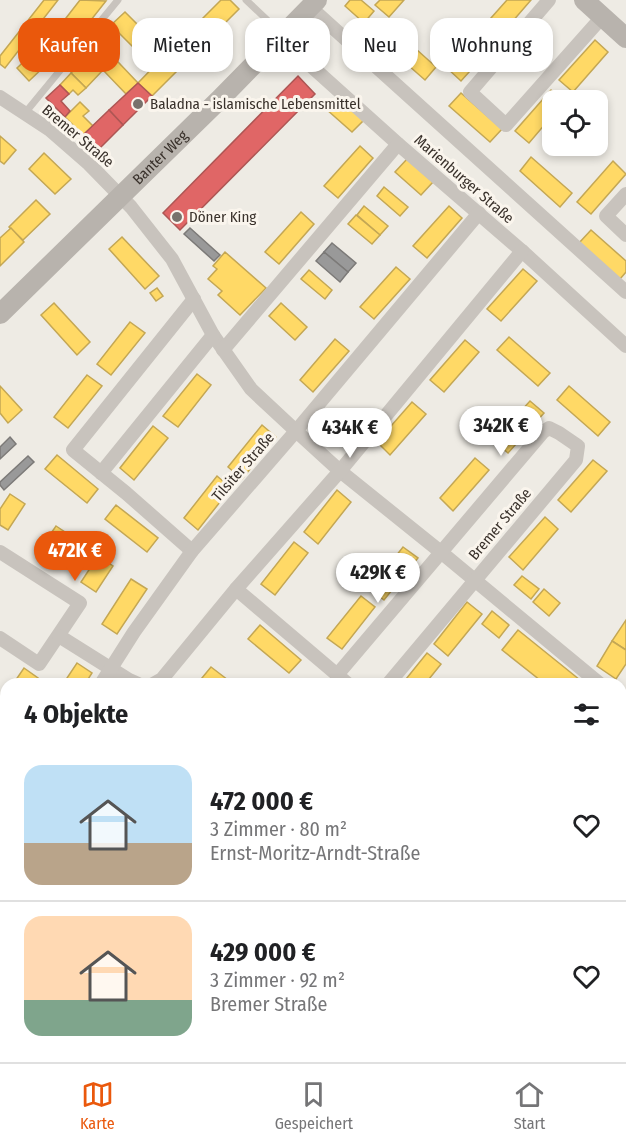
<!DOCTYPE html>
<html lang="de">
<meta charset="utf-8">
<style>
body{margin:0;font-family:"Fira Sans Condensed",sans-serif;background:#f6f6f6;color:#202124;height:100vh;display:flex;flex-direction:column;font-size:22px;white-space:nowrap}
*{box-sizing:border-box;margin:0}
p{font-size:20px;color:#757577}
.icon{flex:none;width:33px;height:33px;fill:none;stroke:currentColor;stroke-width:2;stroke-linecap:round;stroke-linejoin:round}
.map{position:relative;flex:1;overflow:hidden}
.drawer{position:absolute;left:0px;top:678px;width:627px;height:384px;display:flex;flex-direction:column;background:#fff;border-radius:18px 18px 0 0;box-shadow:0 3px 9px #0003}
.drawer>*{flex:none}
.hud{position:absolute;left:18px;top:18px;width:591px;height:54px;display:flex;gap:12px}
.controls{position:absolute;left:542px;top:90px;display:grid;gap:12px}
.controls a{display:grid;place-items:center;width:66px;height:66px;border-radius:12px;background:#fff;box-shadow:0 3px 9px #0003;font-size:30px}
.price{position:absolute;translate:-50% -51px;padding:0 14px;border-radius:21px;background:#fff;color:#222;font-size:20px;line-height:39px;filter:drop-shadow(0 2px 3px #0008)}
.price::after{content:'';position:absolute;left:50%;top:36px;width:18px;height:14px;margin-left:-9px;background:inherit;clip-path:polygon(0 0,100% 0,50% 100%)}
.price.on{background:#ea580c;color:#fff}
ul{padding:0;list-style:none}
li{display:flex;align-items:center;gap:18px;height:150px;padding:0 24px}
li+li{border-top:2px solid #e0e0e0}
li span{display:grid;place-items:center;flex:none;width:168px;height:120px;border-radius:18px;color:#555}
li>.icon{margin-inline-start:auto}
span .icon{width:72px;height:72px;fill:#fffc;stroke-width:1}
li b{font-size:26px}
h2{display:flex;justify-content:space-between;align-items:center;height:72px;padding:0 24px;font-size:26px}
.pill{padding:0 21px;border-radius:18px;background:#fff;box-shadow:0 3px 9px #0003;font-size:21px;line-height:54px}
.pill.on{background:#ea580c;color:#fff}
.menu{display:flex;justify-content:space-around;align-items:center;height:84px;border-top:2px solid #e0e0e0;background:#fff;font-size:16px;color:#757577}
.menu a{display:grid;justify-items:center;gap:3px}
.menu .on{color:#ea580c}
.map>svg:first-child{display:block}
.homes{fill:#ffd966;stroke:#c4a754;stroke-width:1.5}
.shops{fill:#e06666;stroke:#ae5654;stroke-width:1.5}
.industry{fill:#999;stroke:#7c7a78;stroke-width:1.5}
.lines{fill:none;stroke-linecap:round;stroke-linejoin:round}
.service{stroke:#c8c3bd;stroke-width:7}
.minor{stroke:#c8c3bd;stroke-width:14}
.secondary{stroke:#b8b3ad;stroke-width:20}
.primary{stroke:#ada7a2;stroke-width:21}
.poi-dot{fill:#78726c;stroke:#faf5ed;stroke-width:2}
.labels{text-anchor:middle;stroke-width:6;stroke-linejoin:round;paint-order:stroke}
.poi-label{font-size:15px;fill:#39312b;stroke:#faf5ed;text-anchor:start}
.street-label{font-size:15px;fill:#39312b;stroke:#faf5ed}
</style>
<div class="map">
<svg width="626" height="1062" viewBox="0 0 626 1062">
<rect width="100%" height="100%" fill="#eeebe4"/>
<g class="homes">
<path d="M44 0H58L5 68 0 64V56Z"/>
<path d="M80 0 106 1 61 58 45 45Z"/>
<path d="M221 0H230L239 9 210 38 197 24Z"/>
<path d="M350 0H361L374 11 364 23 345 6Z"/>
<path d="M380 0H404L389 17 375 5Z"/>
<path d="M507 0H531L505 30 491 18Z"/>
<path d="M125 12 150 37 136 50 111 25Z"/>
<path d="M197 24 210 38 181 67 167 53Z"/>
<path d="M483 29 497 41 461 81 448 69Z"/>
<path d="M396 31 436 67 425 80 384 44Z"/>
<path d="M595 40 608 52 573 92 559 80Z"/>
<path d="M101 44 138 83 126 94 103 70 86 88 71 73Z"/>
<path d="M36 50 48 63 29 81 17 68Z"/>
<path d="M167 53 181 67 152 96 138 83Z"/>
<path d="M71 73 86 88 78 95 73 90 69 94 60 85Z"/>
<path d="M551 90 562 100H552V116L529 143 515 131Z"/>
<path d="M461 93 502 129 490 142 449 106Z"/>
<path d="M338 96 364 120 352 132 326 109Z"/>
<path d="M80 102 89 111 83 116 93 126 83 135 65 117Z"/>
<path d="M0 136 16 150 4 164 0 161Z"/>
<path d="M360 146 373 158 338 198 324 186Z"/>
<path d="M44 153 71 179 55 194 29 169Z"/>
<path d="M531 157 572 193 560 207 520 171Z"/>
<path d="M407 159 433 182 421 195 395 172Z"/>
<path d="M613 161 626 174 591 214 577 202Z"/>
<path d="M384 187 408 207 400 216 377 196Z"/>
<path d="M36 200 50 214 23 240 9 227Z"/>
<path d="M364 206 388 226 380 235 357 215Z"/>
<path d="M449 206 462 218 427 258 413 246Z"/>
<path d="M301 212 314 224 279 264 265 252Z"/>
<path d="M356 215 380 235 372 244 348 224Z"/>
<path d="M11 228 24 242 0 266V238Z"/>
<path d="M591 230 626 261V272L620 279 579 243Z"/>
<path d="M122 237 159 276 145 289 109 249Z"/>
<path d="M225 252 266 288 240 315 218 295 222 291 208 279 217 269 213 266Z"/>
<path d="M396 267 410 279 374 319 360 307Z"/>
<path d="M523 269 537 281 501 321 487 309Z"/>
<path d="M309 270 332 290 325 299 301 279Z"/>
<path d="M157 288 163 296 156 301 150 293Z"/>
<path d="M54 303 90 342 77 355 41 315Z"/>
<path d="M281 303 307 327 295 340 269 316Z"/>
<path d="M130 322 145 333 111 375 97 364Z"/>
<path d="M509 337 550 373 538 386 497 350Z"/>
<path d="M335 339 349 351 313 392 300 380Z"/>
<path d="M465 340 479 352 444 392 430 380Z"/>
<path d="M197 374 211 385 178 427 163 416Z"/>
<path d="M87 375 102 386 68 428 54 417Z"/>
<path d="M0 386 22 410 8 423 0 413Z"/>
<path d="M569 386 610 422 598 436 557 400Z"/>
<path d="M530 401 544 413 508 453 494 441Z"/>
<path d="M412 402 426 414 390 455 377 442Z"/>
<path d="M262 425 276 437 242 479 228 467Z"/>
<path d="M153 426 168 438 134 480 120 468Z"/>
<path d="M57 455 98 489 87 503 45 469Z"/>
<path d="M475 458 489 470 453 511 440 498Z"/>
<path d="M593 460 607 471 571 512 558 500Z"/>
<path d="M217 476 231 488 198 530 184 518Z"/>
<path d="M337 490 351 502 318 544 304 532Z"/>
<path d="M10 494 25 504 8 530 0 525V509Z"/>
<path d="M116 505 158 538 147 552 105 519Z"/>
<path d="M545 517 558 529 523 570 509 557Z"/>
<path d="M56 526 71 536 53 562 38 552Z"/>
<path d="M294 542 308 553 275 595 261 584Z"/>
<path d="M403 547 418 558 384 600 370 589Z"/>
<path d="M98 556 113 566 96 592 81 582Z"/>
<path d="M522 576 539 589 531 599 514 585Z"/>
<path d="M131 579 147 589 117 634 102 624Z"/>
<path d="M544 589 560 603 549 616 533 602Z"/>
<path d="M361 596 375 607 342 649 327 638Z"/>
<path d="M467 602 482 614 448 656 434 644Z"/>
<path d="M492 611 509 625 499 638 482 624Z"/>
<path d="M626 620V650L612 641Z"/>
<path d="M260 625 301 660 289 673 248 639Z"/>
<path d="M518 630 580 680 576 684H545L502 650Z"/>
<path d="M612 641 626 650V664L616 679 597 666Z"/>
<path d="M427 653 441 664 425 684H402Z"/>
<path d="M77 663 92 673 85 684H63Z"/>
<path d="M211 667 228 680 224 684H197Z"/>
<path d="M24 668 38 678 34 684H13Z"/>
<path d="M622 766 626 769V787L621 784Z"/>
<path d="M6 775V804L0 800V784Z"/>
<path d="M6 1034V1056H27L24 1062H0V1041L2 1042Z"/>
<path d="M354 1056H385L381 1062H364Z"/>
<path d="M422 1056H462L470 1061 469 1062H429L421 1057Z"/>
</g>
<g class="shops">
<path d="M298 76 315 94 180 230 163 213Z"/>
<path d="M138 83 152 96 123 125 109 110Z"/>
<path d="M60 85 69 94 61 101 70 111 65 117 46 98Z"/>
<path d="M109 110 123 125 98 150 83 135Z"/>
</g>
<g class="industry">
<path d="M190 228 220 255 214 261 184 234Z"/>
<path d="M332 243 356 263 348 272 324 252Z"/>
<path d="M324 252 348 272 340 282 316 261Z"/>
<path d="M10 437 16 444 0 459V447Z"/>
<path d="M28 456 34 462 4 490 0 485V482Z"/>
</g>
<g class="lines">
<g class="service">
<path d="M246 0 281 33"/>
<path d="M25 113 118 0"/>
<path d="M120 1062 121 1056"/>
</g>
<g class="minor">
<path d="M549 0 470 92 506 125 603 16"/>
<path d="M310 7 626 292"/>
<path d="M280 38 398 144 522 251 626 346"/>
<path d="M0 97 50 130 89 164 131 207 172 259 213 335 251 389 296 431 340 471 442 553 600 684"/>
<path d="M626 194 606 216 626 235"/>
<path d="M223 350 398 144"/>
<path d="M101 473 213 335"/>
<path d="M192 551 126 493 73 450 194 299"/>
<path d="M0 552 80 603 39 664 0 638"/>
<path d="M236 589 348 684"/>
<path d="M59 636 129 680 138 684"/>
<path d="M337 675 543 432 549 428 559 433 578 446 576 460 388 684"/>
<path d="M101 684 134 632 192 551 296 431 479 213"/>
<path d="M153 684 162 679 236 589 340 471 522 251"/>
<path d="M621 716 626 708"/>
<path d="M0 826 6 829"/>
<path d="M0 872 6 861"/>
<path d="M395 1062 399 1056"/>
</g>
<g class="secondary">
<path d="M584 0 626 38"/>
<path id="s1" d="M0 314 220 99 317 0"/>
</g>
<g class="primary">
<path d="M0 948 6 951"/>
<path d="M0 976 6 979"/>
<path d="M156 1056 168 1062"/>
<path d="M210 1056 221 1062"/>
</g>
</g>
<g class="poi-dot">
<circle cx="138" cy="104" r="6"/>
<circle cx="177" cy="217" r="6"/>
</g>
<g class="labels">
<g class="poi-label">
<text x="150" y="109">Baladna - islamische Lebensmittel</text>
<text x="189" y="222">Döner King</text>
</g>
<g class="street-label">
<text transform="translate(78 136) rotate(40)" y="5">Bremer Straße</text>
<text dy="5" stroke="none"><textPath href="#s1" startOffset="224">Banter Weg</textPath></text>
<text transform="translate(464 179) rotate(41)" y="5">Marienburger Straße</text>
<text transform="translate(243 467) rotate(-49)" y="5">Tilsiter Straße</text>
<text transform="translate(500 524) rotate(-50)" y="5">Bremer Straße</text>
</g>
</g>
</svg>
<div class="controls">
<a><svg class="icon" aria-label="locate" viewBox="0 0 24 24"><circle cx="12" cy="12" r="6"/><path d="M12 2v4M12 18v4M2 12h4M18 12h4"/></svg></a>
</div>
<b class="price" style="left:501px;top:457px">342K €</b>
<b class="price" style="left:350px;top:459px">434K €</b>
<b class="price on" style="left:75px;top:582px">472K €</b>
<b class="price" style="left:378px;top:604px">429K €</b>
<div class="hud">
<a class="pill on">Kaufen</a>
<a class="pill">Mieten</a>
<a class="pill">Filter</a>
<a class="pill">Neu</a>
<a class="pill">Wohnung</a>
</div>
<section class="drawer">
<h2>4 Objekte<svg class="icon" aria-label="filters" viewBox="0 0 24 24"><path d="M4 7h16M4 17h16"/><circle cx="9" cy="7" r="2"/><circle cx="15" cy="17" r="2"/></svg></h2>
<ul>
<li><span style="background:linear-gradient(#bfe0f5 65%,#b9a48a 0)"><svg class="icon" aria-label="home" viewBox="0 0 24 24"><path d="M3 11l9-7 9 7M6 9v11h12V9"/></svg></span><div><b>472 000 €</b><p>3 Zimmer · 80 m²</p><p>Ernst-Moritz-Arndt-Straße</p></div><svg class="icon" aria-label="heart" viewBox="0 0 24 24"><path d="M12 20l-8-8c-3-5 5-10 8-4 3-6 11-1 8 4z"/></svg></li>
<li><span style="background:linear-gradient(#ffd9b3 70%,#7fa58c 0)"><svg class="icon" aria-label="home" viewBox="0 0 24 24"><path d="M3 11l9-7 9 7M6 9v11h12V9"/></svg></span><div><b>429 000 €</b><p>3 Zimmer · 92 m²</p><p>Bremer Straße</p></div><svg class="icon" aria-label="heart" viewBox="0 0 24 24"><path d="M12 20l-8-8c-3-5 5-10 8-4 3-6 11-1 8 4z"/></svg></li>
</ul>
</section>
</div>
<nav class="menu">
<a class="on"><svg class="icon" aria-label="map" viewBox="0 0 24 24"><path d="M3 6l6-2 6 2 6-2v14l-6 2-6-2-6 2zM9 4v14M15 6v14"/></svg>Karte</a>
<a><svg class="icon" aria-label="saved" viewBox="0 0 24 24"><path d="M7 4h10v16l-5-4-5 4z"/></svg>Gespeichert</a>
<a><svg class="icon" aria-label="home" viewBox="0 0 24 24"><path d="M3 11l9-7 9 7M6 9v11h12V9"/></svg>Start</a>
</nav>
